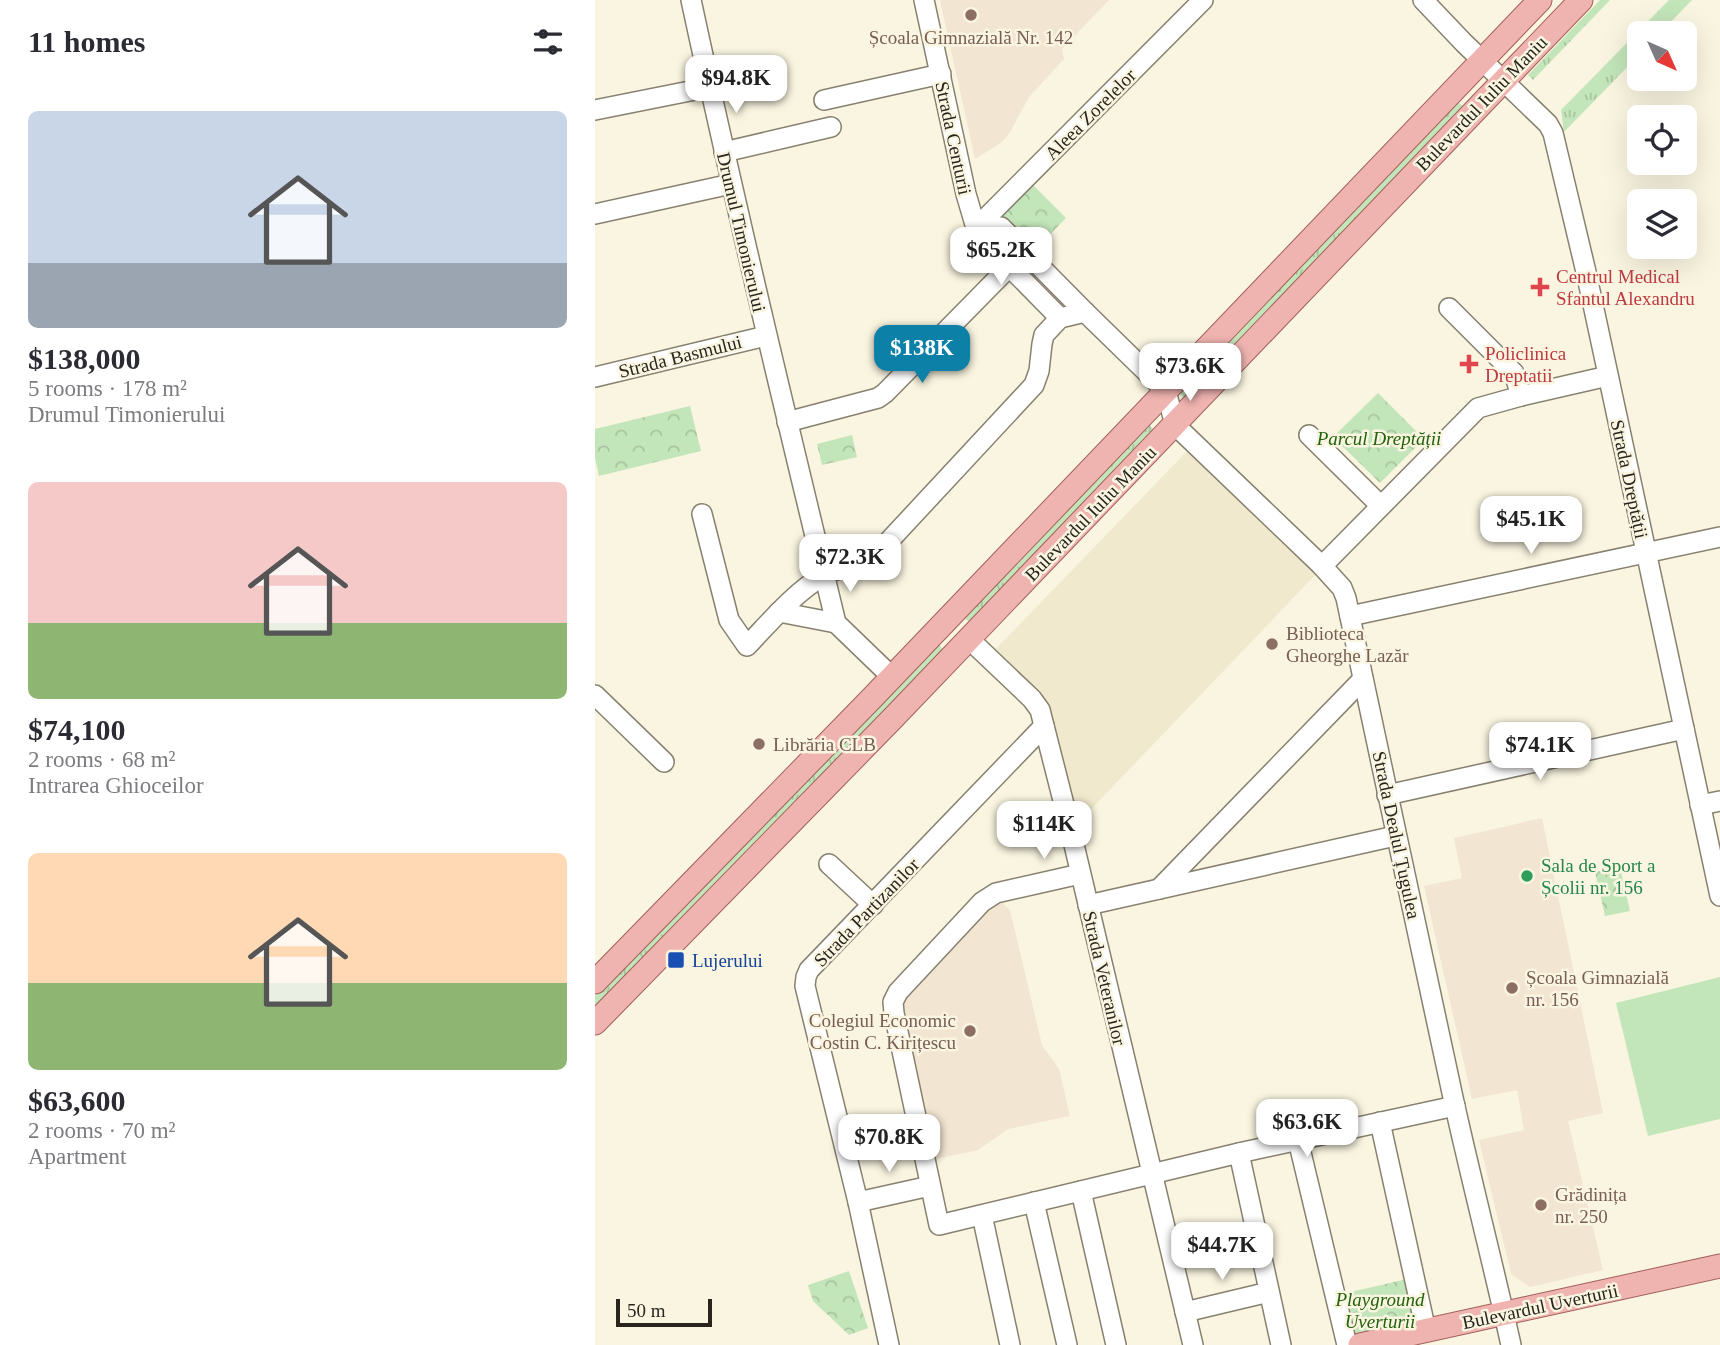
<!DOCTYPE html>
<meta charset="utf-8">
<style>
body{margin:0;font-family:Georgia,serif;background:#f2f2f3;color:#2b2b33;height:100vh;display:flex;flex-direction:column;font-size:26px;white-space:nowrap}
*{box-sizing:border-box;margin:0}
p{font-size:23px;color:#7c7c81}
.icon{flex:none;width:38px;height:38px;fill:none;stroke:currentColor;stroke-width:2;stroke-linecap:round;stroke-linejoin:round}
.map{position:relative;flex:1;overflow:hidden}
.sheet{display:flex;flex-direction:column;background:#fff;width:595px}
.sheet>*{flex:none}
.needle{width:46px;rotate:135deg}
.fabs{position:absolute;left:1032px;top:21px;display:grid;gap:14px}
.fabs a{display:grid;place-items:center;width:70px;height:70px;border-radius:10px;background:#fff;box-shadow:0 7px 28px #0002;font-size:35px}
.scale{position:absolute;left:21px;bottom:18px;width:96px;box-sizing:border-box;padding-left:7px;border:4px solid #27251e;border-top:0;font-size:19px;line-height:24px;white-space:nowrap;color:#27251e;-webkit-text-stroke:5px #faf5e0;paint-order:stroke}
.price{position:absolute;translate:-50% -60px;padding:0 16px;border-radius:14px;background:#fff;color:#222;font-size:23px;line-height:46px;filter:drop-shadow(0 2px 4px #0008)}
.price::after{content:'';position:absolute;left:50%;top:42px;width:21px;height:16px;margin-left:-10px;background:inherit;clip-path:polygon(0 0,100% 0,50% 100%)}
.price.on{background:#0d80a7;color:#fff}
ul{padding:0;list-style:none}
li{display:grid;align-content:center;gap:14px;height:371px;padding:0 28px}
li span{display:grid;place-items:center;height:217px;border-radius:10px;color:#555}
li>.icon{margin-inline-start:auto}
span .icon{width:126px;height:126px;fill:#fffc;stroke-width:1}
li b{font-size:30px}
h2{display:flex;justify-content:space-between;align-items:center;height:84px;padding:0 28px;font-size:30px}
main{display:flex;flex:1;min-height:0}
.map>svg:first-child{display:block}
.built{fill:#f0e9cd}
.education{fill:#f2e5d1}
.grass{fill:url(#grass-tufts)}
.forest{fill:url(#forest-crowns)}
.pitch{fill:#c3e5ba}
.lines{fill:none;stroke-linecap:round;stroke-linejoin:round}
.minor-casing{stroke:#87816f;stroke-width:22}
.major-casing{stroke:#a2605b;stroke-width:25}
.minor{stroke:#fff;stroke-width:19}
.major{stroke:#efb3b0;stroke-width:23}
.education-dot{fill:#8d6e63;stroke:#faf5e0;stroke-width:2.5}
.health-dot{fill:#e0444e;stroke:#faf5e0;stroke-width:2.5}
.leisure-dot{fill:#2e9e5b;stroke:#faf5e0;stroke-width:2.5}
.transit-dot{fill:#1a4fb4;stroke:#faf5e0;stroke-width:2.5}
.labels{text-anchor:middle;stroke-width:5;stroke-linejoin:round;paint-order:stroke}
.education-label{font-size:19px;fill:#785e54;stroke:#faf5e0;text-anchor:start}
.street-label{font-size:19px;fill:#27251e;stroke:#faf5e0}
.health-label{font-size:19px;fill:#be3a42;stroke:#faf5e0;text-anchor:start}
.park-label{font-size:19px;font-style:italic;fill:#24630d;stroke:#faf5e0}
.leisure-label{font-size:19px;fill:#27864d;stroke:#faf5e0;text-anchor:start}
.transit-label{font-size:19px;fill:#164399;stroke:#faf5e0;text-anchor:start}
</style>
<main>
<section class="sheet">
<h2>11 homes<svg class="icon" aria-label="filters" viewBox="0 0 24 24"><path d="M4 7h16M4 17h16"/><circle cx="9" cy="7" r="2"/><circle cx="15" cy="17" r="2"/></svg></h2>
<ul>
<li><span style="background:linear-gradient(#c9d6e8 70%,#9aa5b1 0)"><svg class="icon" aria-label="home" viewBox="0 0 24 24"><path d="M3 11l9-7 9 7M6 9v11h12V9"/></svg></span><div><b>$138,000</b><p>5 rooms · 178 m²</p><p>Drumul Timonierului</p></div></li>
<li><span style="background:linear-gradient(#f6c9c9 65%,#8fb573 0)"><svg class="icon" aria-label="home" viewBox="0 0 24 24"><path d="M3 11l9-7 9 7M6 9v11h12V9"/></svg></span><div><b>$74,100</b><p>2 rooms · 68 m²</p><p>Intrarea Ghioceilor</p></div></li>
<li><span style="background:linear-gradient(#ffd9b3 60%,#8fb573 0)"><svg class="icon" aria-label="home" viewBox="0 0 24 24"><path d="M3 11l9-7 9 7M6 9v11h12V9"/></svg></span><div><b>$63,600</b><p>2 rooms · 70 m²</p><p>Apartment</p></div></li>
</ul>
</section>
<div class="map">
<svg width="1125" height="1345" viewBox="0 0 1125 1345">
<defs>
<pattern id="grass-tufts" width="24" height="20" patternUnits="userSpaceOnUse" patternTransform="scale(1.75)"><rect width="24" height="20" fill="#c3e5ba"/><path d="M3 7l-1-3M5 7V3M7 7l1-3M15 17l-1-3M17 17v-4M19 17l1-3" fill="none" stroke="#a8c49f"/></pattern>
<pattern id="forest-crowns" width="20" height="18" patternUnits="userSpaceOnUse" patternTransform="scale(1.75)"><rect width="20" height="18" fill="#c3e5ba"/><path d="M2 6a3 3 0 1 1 6 0M12 15a3 3 0 1 1 6 0" fill="none" stroke="#a8c49f"/></pattern>
</defs>
<rect width="100%" height="100%" fill="#faf5e0"/>
<path class="built" d="M596 447 724 571 483 823 453 706 397 653Z"/>
<g class="education">
<path d="M345 0H514L467 49 469 59 434 97 414 134 406 143 380 159Z"/>
<path d="M947 818 1008 1113 973 1121 1008 1270 935 1287 916 1274 884 1140 929 1130 922 1090 877 1099 829 886 867 878 859 838Z"/>
<path d="M401 897 415 910 447 1045 464 1069 475 1116 413 1129 383 1150 336 1160 305 997Z"/>
</g>
<g class="grass">
<path d="M1005 0H1015L938 80 933 75Z"/>
<path d="M1074 0H1097L1065 33H1045V54L969 132 966 110Z"/>
<path d="M863 102 872 110 591 399 583 392Z"/>
<path d="M554 425 561 431 376 623 368 617Z"/>
<path d="M342 643 349 650 0 1011V996Z"/>
</g>
<g class="forest">
<path d="M438 185 471 218 440 250 407 217Z"/>
<path d="M783 393 829 439 785 483 738 437Z"/>
<path d="M95 406 106 451 4 476 0 458V429Z"/>
<path d="M257 435 262 457 227 465 222 444Z"/>
<path d="M1025 867 1035 911 1010 916 1000 872Z"/>
<path d="M254 1271 273 1328 254 1335 218 1301 213 1285Z"/>
<path d="M812 1279 823 1327 758 1341 747 1294Z"/>
</g>
<path class="pitch" d="M1125 977V1119L1053 1136 1021 1003Z"/>
<g class="lines">
<g class="minor-casing">
<g id="minor">
<path d="M96 0C141 209 191 416 241 623"/>
<path d="M329 0 371 194 381 228 400 252 465 318"/>
<path d="M828 0 869 43 953 124 958 133 991 272 1125 896"/>
<path d="M229 100 346 74"/>
<path d="M0 110 115 87"/>
<path d="M129 152 236 127"/>
<path d="M0 214 136 184"/>
<path d="M381 228 406 227 490 312 571 391 580 425 727 566 747 588 751 598C787 766 822 934 859 1102 877 1183 898 1264 916 1345"/>
<path d="M381 228 608 0"/>
<path d="M854 308 919 373 926 396"/>
<path d="M0 377 171 336"/>
<path d="M192 422 283 398 290 393 414 267"/>
<path d="M714 435 785 505"/>
<path d="M107 514 134 620 152 646C176 621 199 593 229 575 245 566 265 566 280 556L439 385 444 371 447 344 449 335 465 318 490 312"/>
<path d="M727 566 883 408 926 396 1013 376"/>
<path d="M184 612 241 623"/>
<path d="M755 616 1125 537"/>
<path d="M241 623 297 677"/>
<path d="M374 639 437 699 445 710 475 828 598 1345"/>
<path d="M0 695 69 762"/>
<path d="M792 795 1089 729"/>
<path d="M1105 805 1125 801"/>
<path d="M234 864 278 905"/>
<path d="M485 874 401 893 387 902 303 992 298 1002 299 1013 344 1225 644 1153 860 1106"/>
<path d="M564 889 768 679"/>
<path d="M493 905 800 836"/>
<path d="M785 1122 831 1331"/>
<path d="M703 1140 752 1345"/>
<path d="M644 1153 686 1345"/>
<path d="M486 1191 521 1345"/>
<path d="M263 1202 335 1186"/>
<path d="M439 1202 472 1345"/>
<path d="M387 1215 415 1345"/>
<path d="M590 1312 674 1292"/>
<path d="M294 1345 263 1202 210 986 211 977 214 970 449 726"/>
</g>
</g>
<g class="major-casing">
<g id="major">
<path d="M0 982 277 698 945 0"/>
<path d="M0 1023 298 718 986 0"/>
<path d="M765 1345 1125 1266"/>
</g>
</g>
<use href="#minor" class="minor"/>
<use href="#major" class="major"/>
</g>
<g class="education-dot">
<circle cx="376" cy="15" r="7"/>
<circle cx="677" cy="644" r="7"/>
<circle cx="164" cy="744" r="7"/>
<circle cx="917" cy="988" r="7"/>
<circle cx="375" cy="1031" r="7"/>
<circle cx="946" cy="1205" r="7"/>
</g>
<g class="health-dot">
<path d="M941.5 276.5h7v7h7v7h-7v7h-7v-7h-7v-7h7z"/>
<path d="M870.5 353.5h7v7h7v7h-7v7h-7v-7h-7v-7h7z"/>
</g>
<circle class="leisure-dot" cx="932" cy="876" r="7"/>
<rect class="transit-dot" x="72" y="951" width="18" height="18" rx="3.5"/>
<g class="labels">
<g class="education-label">
<text x="376" y="44" text-anchor="middle">Școala Gimnazială Nr. 142</text>
<text x="691" y="640">Biblioteca<tspan x="691" dy="22">Gheorghe Lazăr</tspan></text>
<text x="178" y="751">Librăria CLB</text>
<text x="931" y="984">Școala Gimnazială<tspan x="931" dy="22">nr. 156</tspan></text>
<text x="361" y="1027" text-anchor="end">Colegiul Economic<tspan x="361" dy="22">Costin C. Kirițescu</tspan></text>
<text x="960" y="1201">Grădinița<tspan x="960" dy="22">nr. 250</tspan></text>
</g>
<g class="street-label">
<text transform="translate(886 103) rotate(-46)" y="7">Bulevardul Iuliu Maniu</text>
<text transform="translate(495 114) rotate(-45)" y="7">Aleea Zorelelor</text>
<text transform="translate(359 138) rotate(78)" y="7">Strada Centurii</text>
<text transform="translate(147 232) rotate(77)" y="7">Drumul Timonierului</text>
<text transform="translate(85 356) rotate(-14)" y="7">Strada Basmului</text>
<text transform="translate(1035 479) rotate(78)" y="7">Strada Dreptății</text>
<text transform="translate(495 513) rotate(-46)" y="7">Bulevardul Iuliu Maniu</text>
<text transform="translate(802 835) rotate(78)" y="7">Strada Dealul Țugulea</text>
<text transform="translate(271 912) rotate(-46)" y="7">Strada Partizanilor</text>
<text transform="translate(510 978) rotate(77)" y="7">Strada Veteranilor</text>
<text transform="translate(945 1306) rotate(-12)" y="7">Bulevardul Uverturii</text>
</g>
<g class="health-label">
<text x="961" y="283">Centrul Medical<tspan x="961" dy="22">Sfantul Alexandru</tspan></text>
<text x="890" y="360">Policlinica<tspan x="890" dy="22">Dreptatii</tspan></text>
</g>
<g class="park-label">
<text x="784" y="445">Parcul Dreptății</text>
<text x="785" y="1306">Playground<tspan x="785" dy="22">Uverturii</tspan></text>
</g>
<g class="leisure-label">
<text x="946" y="872">Sala de Sport a<tspan x="946" dy="22">Școlii nr. 156</tspan></text>
</g>
<g class="transit-label">
<text x="97" y="967">Lujerului</text>
</g>
</g>
</svg>
<div class="fabs">
<a><svg class="needle" viewBox="-14 -14 28 28"><path d="M0-13l5 13h-10z" fill="#e53935"/><path d="M0 13l5-13h-10z" fill="#7c7c81"/></svg></a>
<a><svg class="icon" aria-label="locate" viewBox="0 0 24 24"><circle cx="12" cy="12" r="6"/><path d="M12 2v4M12 18v4M2 12h4M18 12h4"/></svg></a>
<a><svg class="icon" aria-label="layers" viewBox="0 0 24 24"><path d="M12 4l9 5-9 5-9-5zM3 14l9 5 9-5"/></svg></a>
</div>
<div class="scale">50 m</div>
<b class="price" style="left:141px;top:115px">$94.8K</b>
<b class="price" style="left:406px;top:287px">$65.2K</b>
<b class="price on" style="left:327px;top:385px">$138K</b>
<b class="price" style="left:595px;top:403px">$73.6K</b>
<b class="price" style="left:936px;top:556px">$45.1K</b>
<b class="price" style="left:255px;top:594px">$72.3K</b>
<b class="price" style="left:945px;top:782px">$74.1K</b>
<b class="price" style="left:449px;top:861px">$114K</b>
<b class="price" style="left:712px;top:1159px">$63.6K</b>
<b class="price" style="left:294px;top:1174px">$70.8K</b>
<b class="price" style="left:627px;top:1282px">$44.7K</b>
</div>
</main>
